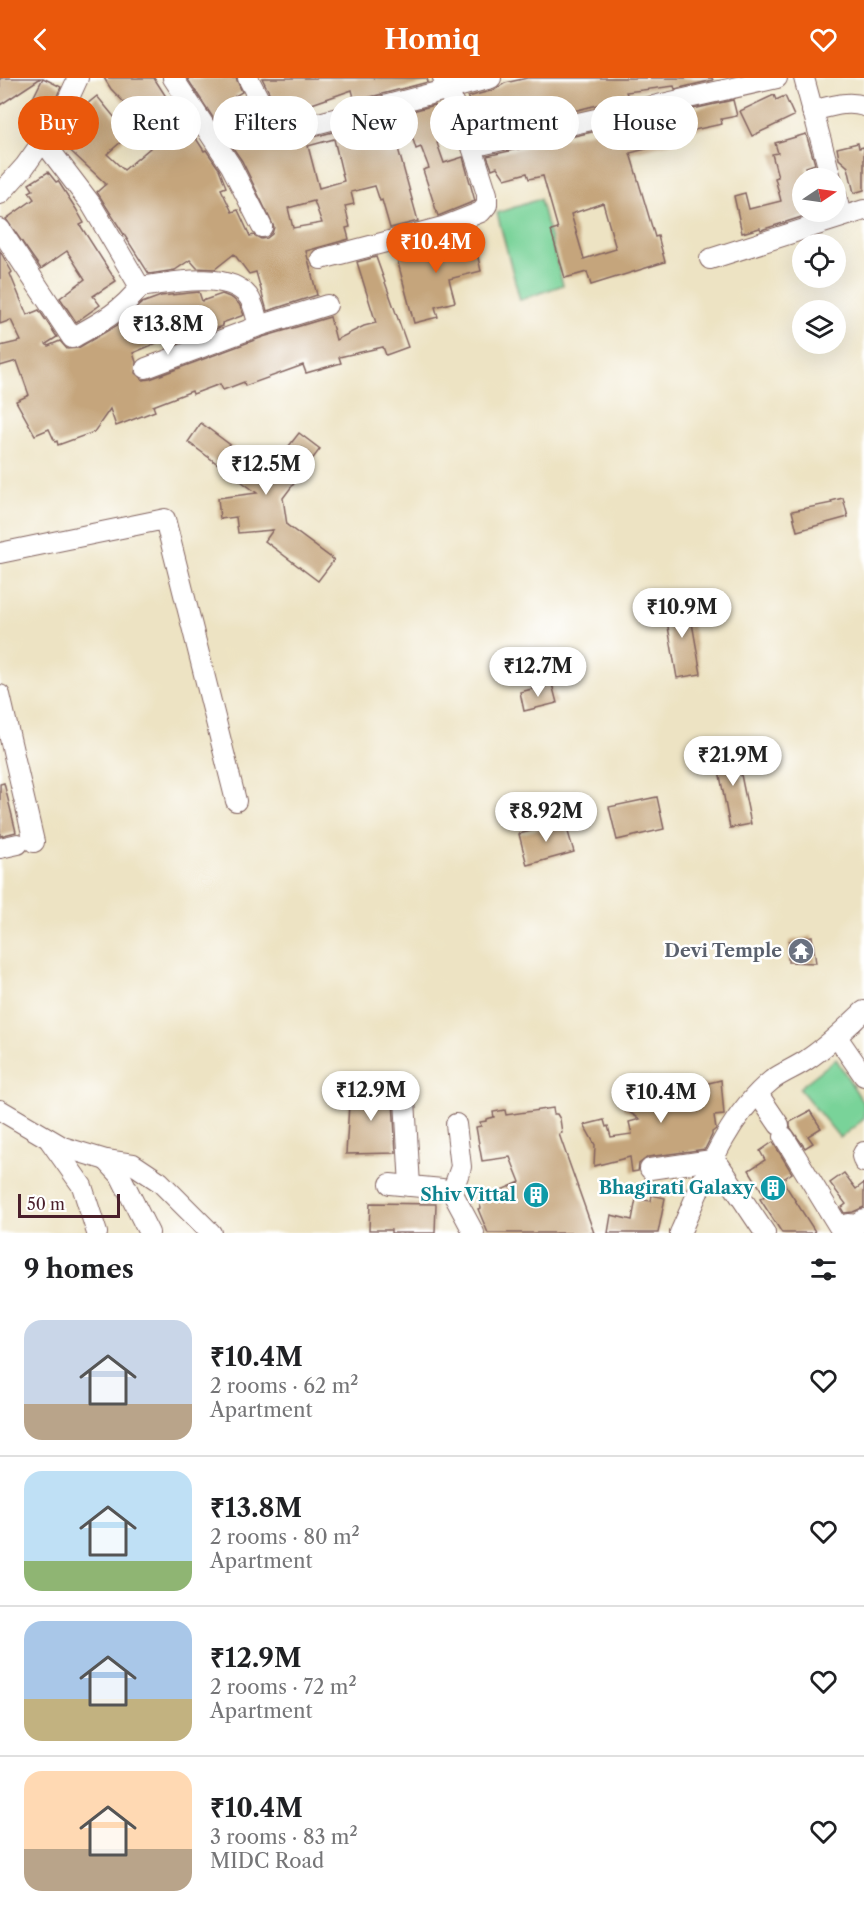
<!DOCTYPE html>
<meta charset="utf-8">
<style>
body{margin:0;font-family:"Libre Caslon Text",serif;background:#f6f6f6;color:#202124;height:100vh;display:flex;flex-direction:column;font-size:22px;white-space:nowrap}
*{box-sizing:border-box;margin:0}
p{font-size:20px;color:#757577}
.icon{flex:none;width:33px;height:33px;fill:none;stroke:currentColor;stroke-width:2;stroke-linecap:round;stroke-linejoin:round}
.map{position:relative;height:1155px;overflow:hidden}
.panel{display:flex;flex-direction:column;background:#fff;flex:1}
.panel>*{flex:none}
.banner{position:absolute;left:18px;top:18px;width:828px;height:54px;display:flex;gap:12px}
.needle{width:39px;rotate:77deg}
.fabs{position:absolute;left:792px;top:90px;display:grid;gap:12px}
.fabs a{display:grid;place-items:center;width:54px;height:54px;border-radius:50%;background:#fff;box-shadow:0 6px 24px #0002;font-size:30px}
.scale{position:absolute;left:18px;bottom:15px;width:102px;box-sizing:border-box;padding-left:6px;border:3px solid #4a1f2b;border-top:0;font-size:16px;line-height:21px;white-space:nowrap;color:#4a1f2b;-webkit-text-stroke:4px #fff;paint-order:stroke}
.price{position:absolute;translate:-50% -51px;padding:0 14px;border-radius:21px;background:#fff;color:#222;font-size:20px;line-height:39px;filter:drop-shadow(0 2px 3px #0008)}
.price::after{content:'';position:absolute;left:50%;top:36px;width:18px;height:14px;margin-left:-9px;background:inherit;clip-path:polygon(0 0,100% 0,50% 100%)}
.price.selected{background:#ea580c;color:#fff}
ul{padding:0;list-style:none}
li{display:flex;align-items:center;gap:18px;height:150px;padding:0 24px}
li+li{border-top:2px solid #e0e0e0}
li span{display:grid;place-items:center;flex:none;width:168px;height:120px;border-radius:18px;color:#555}
li>.icon{margin-inline-start:auto}
span .icon{width:72px;height:72px;fill:#fffc;stroke-width:1}
li b{font-size:26px}
h2{display:flex;justify-content:space-between;align-items:center;height:72px;padding:0 24px;font-size:26px}
.chip{padding:0 21px;border-radius:27px;background:#fff;box-shadow:0 6px 24px #0002;font-size:21px;line-height:54px}
.chip.selected{background:#ea580c;color:#fff}
header{display:flex;justify-content:space-between;align-items:center;height:78px;padding:0 24px;background:#ea580c;color:#fff;font-size:27px;font-weight:700}
.map>svg:first-child{display:block}
.green{fill:#79d399;stroke:#627962;stroke-width:1.5}
.building{fill:#c5a57b;fill-rule:evenodd}
.lines{fill:none;stroke-linecap:round;stroke-linejoin:round}
.minor-casing{stroke:#836460;stroke-width:22}
.minor{stroke:#fff;stroke-width:20}
.labels{text-anchor:middle;stroke-width:5;stroke-linejoin:round;paint-order:stroke}
.worship-label{font-size:18px;font-weight:bold;fill:#5b616d;stroke:#fff;text-anchor:end}
.culture-label{font-size:18px;font-weight:bold;fill:#0d838f;stroke:#fff;text-anchor:end}
</style>
<header><svg class="icon" aria-label="back" viewBox="0 0 24 24"><path d="M15 5l-7 7 7 7"/></svg>Homiq<svg class="icon" aria-label="heart" viewBox="0 0 24 24"><path d="M12 20l-8-8c-3-5 5-10 8-4 3-6 11-1 8 4z"/></svg></header>
<div class="map">
<svg width="864" height="1155" viewBox="0 0 864 1155">
<rect width="100%" height="100%" fill="#fff"/>
<filter id="ink" filterUnits="userSpaceOnUse"><feTurbulence type="fractalNoise" baseFrequency=".0167" numOctaves="2"/><feDisplacementMap in="SourceGraphic" scale="12" xChannelSelector="R" yChannelSelector="G"/><feConvolveMatrix kernelMatrix="1 2 1 2 8 2 1 2 1" color-interpolation-filters="sRGB"/></filter>
<filter id="wash" filterUnits="userSpaceOnUse"><feTurbulence type="fractalNoise" baseFrequency=".008" numOctaves="4" result="noise"/><feDisplacementMap in="SourceGraphic" scale="24" xChannelSelector="R" yChannelSelector="G"/><feGaussianBlur stdDeviation="1.35" result="paint"/><feColorMatrix in="noise" values="0 0 0 0 0 0 0 0 0 0 0 0 0 0 0 0 0 1.4 0 .05"/><feComposite in="paint" operator="in"/></filter>
<g filter="url(#wash)">
<rect width="100%" height="100%" fill="#ede3c3"/>
<g class="green">
<path d="M540 121 563 207 520 222 497 135Z"/>
<path d="M836 981 864 1026V1041L840 1060 799 1010Z"/>
</g>
<g id="blocks">
<g class="building">
<path d="M0 0H41L0 27Z"/>
<path d="M43 0 61 9 51 31 37 50 22 42Z"/>
<path d="M104 0H154L183 45 185 43 204 73 206 72 219 91 226 109 221 111 232 134 238 132 250 158 254 157 261 161 267 160 272 156 274 149 242 83 233 70 266 61 270 66 280 68 435 27 447 61 437 65 444 85 463 79 475 123 438 138 423 92 429 90 421 69 416 71 412 58 396 63 418 143 390 150 382 122 380 123 375 108 351 114 354 126 345 128 350 149 346 150 349 161 306 173 317 217 267 233 256 194 249 196 234 176 215 191 197 190 190 182 175 192 149 196 97 114 106 106 60 63 83 38 81 35 88 30 86 27 97 18 129 57 107 76 124 92 150 70 148 67 159 60 111 11ZM334 61 344 103 319 110 308 68ZM314 123 322 145 293 150 288 130Z"/>
<path d="M187 0H236L242 14 235 18 254 47 225 58Z"/>
<path d="M262 0H427L428 4 355 23 352 12 286 35 281 21 274 24Z"/>
<path d="M527 0H712L713 2 675 11 674 8 626 14 628 19 554 38 552 29 505 41 507 49 479 55 468 19 494 12 505 5Z"/>
<path d="M774 17 776 22 785 18 794 38 752 58 740 33Z"/>
<path d="M733 22 737 38 721 41 722 46 680 55 682 62 630 75 655 159 658 158 665 184 591 207 587 194 565 200 551 153 558 151 543 98 529 101 527 95 505 101 497 89 492 91 487 78ZM603 125 616 171 584 181 571 136Z"/>
<path d="M806 56 815 86 806 89 809 100H802V134H817L761 152 760 150 742 155 734 118 745 115 749 131 781 123 775 100 778 99 772 76 778 75 775 65Z"/>
<path d="M858 65 859 70 864 69V112L854 115 848 89 839 81 837 70Z"/>
<path d="M48 94 56 104 58 103 76 131 84 145 80 147 116 203 93 218 100 227 76 244 60 220 85 201 67 173 41 191 6 141 34 121 29 114 33 112 29 106Z"/>
<path d="M473 157 481 193 449 201 455 224 435 229 438 239 414 245 397 181 401 180 399 173 438 163 439 165Z"/>
<path d="M0 173 12 194 10 196 27 237 39 232 57 259 46 266 48 268 60 263 67 271 78 270 116 248 142 225 161 218 199 214 202 223 222 216 232 220 239 226 244 237 222 245 223 248 178 265 175 257 133 275 136 284 135 295 143 302 150 301 263 259 330 239 336 262 364 248 376 245 357 184 376 179 408 269 386 277 383 269 339 279 341 285 306 295 303 287 245 308 244 304 223 312 220 306 193 316 192 313 153 328 155 333 116 348 110 331 94 354 58 367 57 363 55 364 49 351 35 357 16 323 29 317 17 283 0 288V268L21 263 11 242 0 246Z"/>
<path d="M201 345 268 395 299 355 320 371 283 420 287 447 334 482 318 503 265 463 273 452 238 455 236 439 220 441 218 420 257 415 188 364Z"/>
<path d="M843 420 848 439 797 453 792 433 832 425 831 423Z"/>
<path d="M688 522 701 596 677 600 664 526Z"/>
<path d="M552 606 557 625 524 633 520 614Z"/>
<path d="M735 667 751 746 730 750 715 671Z"/>
<path d="M4 705 16 754 0 758V706Z"/>
<path d="M657 719 664 751 617 762 609 729Z"/>
<path d="M565 744 574 774 527 787 519 756Z"/>
<path d="M812 858 816 885 788 884 789 863Z"/>
<path d="M721 1002 724 1037 714 1038 716 1051 712 1054V1057L705 1071 648 1079 639 1086 638 1093 632 1094 630 1079 594 1088 595 1067 584 1047 604 1042 606 1049 608 1048 611 1059 632 1056 629 1044 640 1041 624 1031 618 1014 655 1007 656 1018Z"/>
<path d="M350 1010 397 1014 393 1023 396 1075 346 1076Z"/>
<path d="M553 1030 554 1036H557L560 1041 562 1055 559 1056 594 1155H488L478 1131 481 1130 478 1122 520 1104 510 1079 482 1083 476 1049 481 1048 480 1044 486 1043V1041L494 1039 493 1034 505 1032 506 1037Z"/>
<path d="M810 1033 821 1050 808 1058 813 1065 805 1070 790 1049V1044Z"/>
<path d="M773 1064 792 1095 782 1102 816 1155H782L760 1121 765 1118 749 1092 765 1082 760 1073Z"/>
<path d="M844 1095 856 1111 864 1105V1129L853 1134 844 1135 841 1130 846 1126 830 1105Z"/>
<path d="M652 1117 665 1120 658 1155H608L611 1137 632 1142 636 1121 651 1123Z"/>
<path d="M370 1125 436 1126 435 1155H391V1152H369Z"/>
</g>
</g>
</g>
<g filter="url(#ink)">
<use href="#blocks" fill-opacity="0" stroke="#836460" stroke-width="1.5"/>
<g class="lines">
<g class="minor-casing">
<g id="minor">
<path d="M173 0 231 88 262 149"/>
<path d="M248 0 277 56 491 0"/>
<path d="M804 0 831 100"/>
<path d="M812 33C829 29 847 22 864 28"/>
<path d="M43 63 91 126 140 209C169 205 227 192 248 218 254 225 256 239 259 248"/>
<path d="M472 69 777 0"/>
<path d="M0 116 25 88 61 37 78 0"/>
<path d="M836 117 841 138"/>
<path d="M0 151 72 260C99 245 121 234 140 209"/>
<path d="M321 181 443 149 481 134 487 127V116L472 69 443 0"/>
<path d="M710 181 864 132"/>
<path d="M146 290 259 248 327 227"/>
<path d="M0 475 165 441 236 723"/>
<path d="M0 617 34 764"/>
<path d="M0 770 18 766"/>
<path d="M837 959 864 998"/>
<path d="M758 1016 779 1047"/>
<path d="M405 1022 410 1108"/>
<path d="M0 1032 63 1069 106 1082 133 1086 160 1104 211 1155"/>
<path d="M784 1059 839 1149"/>
<path d="M50 1063 82 1108 97 1155"/>
<path d="M864 1074 862 1078 864 1084"/>
<path d="M106 1082 120 1097 149 1155"/>
<path d="M650 1091 712 1082 720 1088 765 1155"/>
<path d="M390 1106 442 1111 452 1114 474 1155"/>
<path d="M452 1114 461 1089 456 1046"/>
<path d="M848 1146 857 1147 864 1141"/>
<path d="M680 1155C704 1102 725 1040 772 1002 783 994 797 989 808 981 829 967 846 950 864 933"/>
</g>
</g>
<use href="#minor" class="minor"/>
</g>
</g>
<defs>
<g id="temple-disc" transform="scale(1.35)"><circle r="9.5" fill="#6b7280" stroke="#fff"/><path d="M0-6L5-2H3V0L6.5 2.5H4V6H1.5V3h-3V6H-4V2.5H-6.5L-3 0V-2H-5Z" fill="#fff"/></g>
<g id="building-disc" transform="scale(1.35)"><circle r="9.5" fill="#0f9aa8" stroke="#fff"/><path d="M-4-6H4V6H1V3H-1V6H-4ZM-2.5-4.3h1.7v1.8h-1.7ZM.8-4.3h1.7v1.8H.8ZM-2.5-1h1.7V.8h-1.7ZM.8-1h1.7V.8H.8Z" fill="#fff"/></g>
</defs>
<g fill-rule="evenodd">
<use href="#temple-disc" x="801" y="873"/>
<use href="#building-disc" x="773" y="1110"/>
<use href="#building-disc" x="536" y="1117"/>
</g>
<g class="labels">
<g class="worship-label">
<text x="782" y="879">Devi Temple</text>
</g>
<g class="culture-label">
<text x="754" y="1116">Bhagirati Galaxy</text>
<text x="516" y="1123">Shiv Vittal</text>
</g>
</g>
</svg>
<div class="fabs">
<a><svg class="needle" viewBox="-14 -14 28 28"><path d="M0-13l5 13h-10z" fill="#e53935"/><path d="M0 13l5-13h-10z" fill="#757577"/></svg></a>
<a><svg class="icon" aria-label="locate" viewBox="0 0 24 24"><circle cx="12" cy="12" r="6"/><path d="M12 2v4M12 18v4M2 12h4M18 12h4"/></svg></a>
<a><svg class="icon" aria-label="layers" viewBox="0 0 24 24"><path d="M12 4l9 5-9 5-9-5zM3 14l9 5 9-5"/></svg></a>
</div>
<div class="scale">50 m</div>
<b class="price selected" style="left:436px;top:196px">₹10.4M</b>
<b class="price" style="left:168px;top:278px">₹13.8M</b>
<b class="price" style="left:266px;top:418px">₹12.5M</b>
<b class="price" style="left:682px;top:561px">₹10.9M</b>
<b class="price" style="left:538px;top:620px">₹12.7M</b>
<b class="price" style="left:733px;top:709px">₹21.9M</b>
<b class="price" style="left:546px;top:765px">₹8.92M</b>
<b class="price" style="left:371px;top:1044px">₹12.9M</b>
<b class="price" style="left:661px;top:1046px">₹10.4M</b>
<div class="banner">
<a class="chip selected">Buy</a>
<a class="chip">Rent</a>
<a class="chip">Filters</a>
<a class="chip">New</a>
<a class="chip">Apartment</a>
<a class="chip">House</a>
</div>
</div>
<section class="panel">
<h2>9 homes<svg class="icon" aria-label="filters" viewBox="0 0 24 24"><path d="M4 7h16M4 17h16"/><circle cx="9" cy="7" r="2"/><circle cx="15" cy="17" r="2"/></svg></h2>
<ul>
<li><span style="background:linear-gradient(#c9d6e8 70%,#b9a48a 0)"><svg class="icon" aria-label="home" viewBox="0 0 24 24"><path d="M3 11l9-7 9 7M6 9v11h12V9"/></svg></span><div><b>₹10.4M</b><p>2 rooms · 62 m²</p><p>Apartment</p></div><svg class="icon" aria-label="heart" viewBox="0 0 24 24"><path d="M12 20l-8-8c-3-5 5-10 8-4 3-6 11-1 8 4z"/></svg></li>
<li><span style="background:linear-gradient(#bfe0f5 75%,#8fb573 0)"><svg class="icon" aria-label="home" viewBox="0 0 24 24"><path d="M3 11l9-7 9 7M6 9v11h12V9"/></svg></span><div><b>₹13.8M</b><p>2 rooms · 80 m²</p><p>Apartment</p></div><svg class="icon" aria-label="heart" viewBox="0 0 24 24"><path d="M12 20l-8-8c-3-5 5-10 8-4 3-6 11-1 8 4z"/></svg></li>
<li><span style="background:linear-gradient(#a9c7e8 65%,#c2b280 0)"><svg class="icon" aria-label="home" viewBox="0 0 24 24"><path d="M3 11l9-7 9 7M6 9v11h12V9"/></svg></span><div><b>₹12.9M</b><p>2 rooms · 72 m²</p><p>Apartment</p></div><svg class="icon" aria-label="heart" viewBox="0 0 24 24"><path d="M12 20l-8-8c-3-5 5-10 8-4 3-6 11-1 8 4z"/></svg></li>
<li><span style="background:linear-gradient(#ffd9b3 65%,#b9a48a 0)"><svg class="icon" aria-label="home" viewBox="0 0 24 24"><path d="M3 11l9-7 9 7M6 9v11h12V9"/></svg></span><div><b>₹10.4M</b><p>3 rooms · 83 m²</p><p>MIDC Road</p></div><svg class="icon" aria-label="heart" viewBox="0 0 24 24"><path d="M12 20l-8-8c-3-5 5-10 8-4 3-6 11-1 8 4z"/></svg></li>
</ul>
</section>
